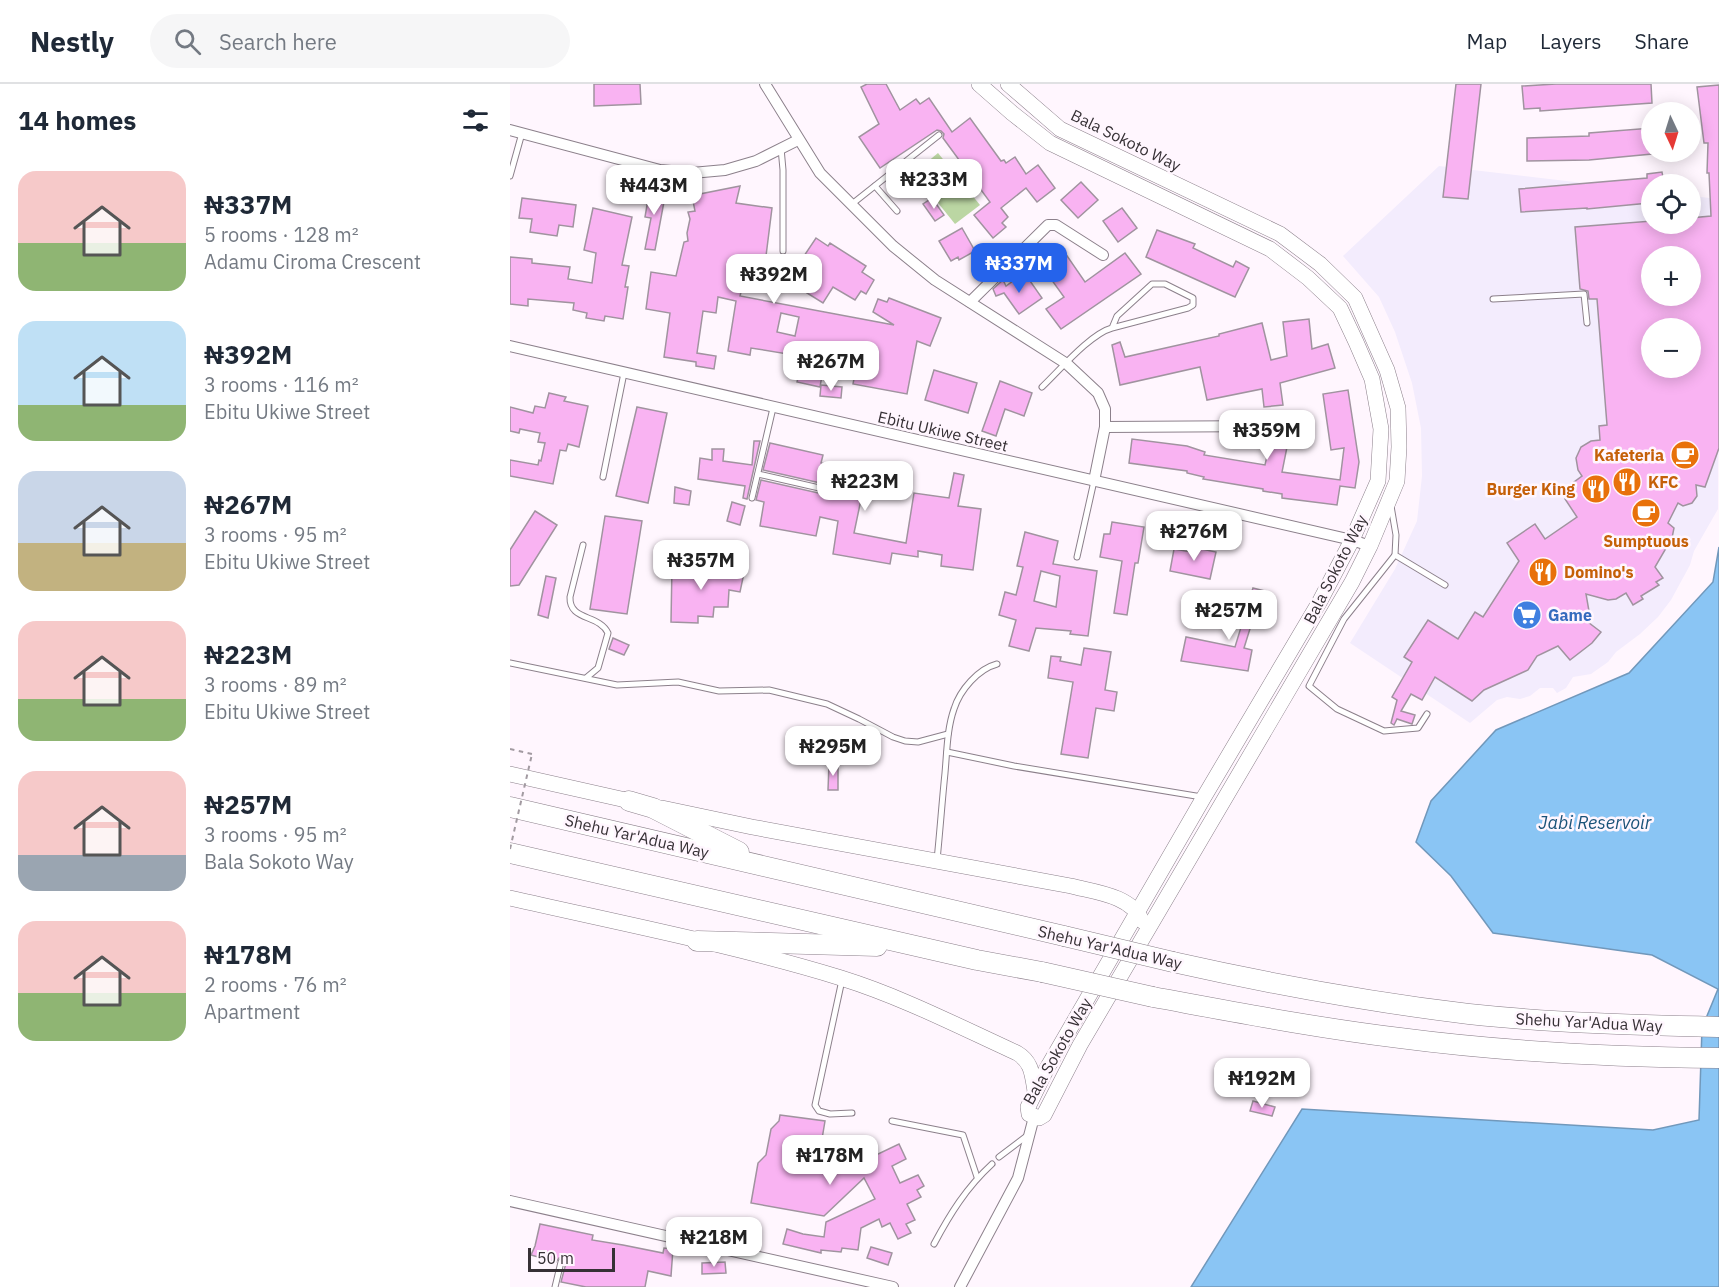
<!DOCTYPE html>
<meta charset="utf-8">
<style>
body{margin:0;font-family:"IBM Plex Sans",sans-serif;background:#f6f6f7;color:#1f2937;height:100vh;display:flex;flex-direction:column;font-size:22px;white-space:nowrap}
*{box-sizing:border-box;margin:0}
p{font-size:20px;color:#747a83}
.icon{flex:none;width:33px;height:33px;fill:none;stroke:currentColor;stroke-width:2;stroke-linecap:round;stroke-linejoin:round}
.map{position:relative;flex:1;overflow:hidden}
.drawer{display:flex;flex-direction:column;background:#fff;width:510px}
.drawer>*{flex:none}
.needle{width:39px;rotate:176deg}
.buttons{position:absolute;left:1131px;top:18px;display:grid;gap:12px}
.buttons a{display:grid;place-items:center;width:60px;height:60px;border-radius:50%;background:#fff;box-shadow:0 3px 15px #0003;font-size:30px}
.scale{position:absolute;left:18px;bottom:15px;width:87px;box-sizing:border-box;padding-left:6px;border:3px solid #363035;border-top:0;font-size:16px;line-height:21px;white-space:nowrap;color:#363035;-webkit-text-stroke:4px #fff6fe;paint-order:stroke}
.price{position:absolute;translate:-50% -51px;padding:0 14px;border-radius:12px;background:#fff;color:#222;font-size:20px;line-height:39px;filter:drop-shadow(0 2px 3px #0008)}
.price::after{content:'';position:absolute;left:50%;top:36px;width:18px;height:14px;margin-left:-9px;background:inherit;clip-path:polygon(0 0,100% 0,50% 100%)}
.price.active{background:#2563eb;color:#fff}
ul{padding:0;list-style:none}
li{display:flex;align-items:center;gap:18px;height:150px;padding:0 18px}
li span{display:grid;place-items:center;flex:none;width:168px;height:120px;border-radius:18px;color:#555}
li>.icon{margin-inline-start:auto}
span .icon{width:72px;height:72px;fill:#fffc;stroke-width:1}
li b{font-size:26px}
h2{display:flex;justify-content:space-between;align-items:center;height:72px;padding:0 18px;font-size:26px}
header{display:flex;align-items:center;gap:36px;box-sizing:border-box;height:84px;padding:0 30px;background:#fff;border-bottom:2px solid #e0e1e3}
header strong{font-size:28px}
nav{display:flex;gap:33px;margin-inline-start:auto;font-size:21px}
.search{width:420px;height:54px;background:#f6f6f7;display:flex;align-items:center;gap:15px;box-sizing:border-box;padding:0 21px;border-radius:33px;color:#747a83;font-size:22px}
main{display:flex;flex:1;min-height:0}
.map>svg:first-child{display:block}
.commercial{fill:#f3ecfd;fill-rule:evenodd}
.green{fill:#bbd6a3}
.water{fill:#8ac5f4;stroke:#7198bb;stroke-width:1.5}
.building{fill:#f9b3f2;stroke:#a0939f;stroke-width:1.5;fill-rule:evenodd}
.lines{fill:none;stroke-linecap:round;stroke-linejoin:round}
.lane-casing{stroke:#8c808b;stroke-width:7}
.street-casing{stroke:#8c808b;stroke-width:12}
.secondary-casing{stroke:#8c808b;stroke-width:16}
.highway-casing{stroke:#8c808b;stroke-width:21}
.path{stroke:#a29aa1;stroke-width:2;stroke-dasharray:4.5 4.5;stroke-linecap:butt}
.lane{stroke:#fff;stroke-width:5}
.street{stroke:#fff;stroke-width:10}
.secondary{stroke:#fff;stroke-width:15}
.highway{stroke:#fff;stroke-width:20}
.highway-bridge-casing{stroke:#8c808b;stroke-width:21;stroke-linecap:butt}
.path-bridge{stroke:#a29aa1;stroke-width:2;stroke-dasharray:4.5 4.5;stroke-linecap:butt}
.highway-bridge{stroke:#fff;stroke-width:20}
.labels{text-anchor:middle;stroke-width:5;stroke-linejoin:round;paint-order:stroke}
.street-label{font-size:16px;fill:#363035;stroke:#fff6fe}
.food-label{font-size:16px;font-weight:bold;fill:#c56008;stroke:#fff6fe;text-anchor:end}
.shop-label{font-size:16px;font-weight:bold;fill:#366cbe;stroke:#fff6fe;text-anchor:start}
.water-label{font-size:18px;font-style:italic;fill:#1a5279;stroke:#fff6fe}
</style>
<header>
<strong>Nestly</strong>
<div class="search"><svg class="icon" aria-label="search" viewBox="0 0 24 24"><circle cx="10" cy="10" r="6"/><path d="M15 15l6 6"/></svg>Search here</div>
<nav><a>Map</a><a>Layers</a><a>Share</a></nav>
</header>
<main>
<section class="drawer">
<h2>14 homes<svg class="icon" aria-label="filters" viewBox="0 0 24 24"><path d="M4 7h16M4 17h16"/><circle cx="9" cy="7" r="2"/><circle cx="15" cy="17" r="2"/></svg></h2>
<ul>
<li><span style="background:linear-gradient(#f6c9c9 60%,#8fb573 0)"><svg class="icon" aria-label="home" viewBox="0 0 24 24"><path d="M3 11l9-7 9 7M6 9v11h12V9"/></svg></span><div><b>₦337M</b><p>5 rooms · 128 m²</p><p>Adamu Ciroma Crescent</p></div></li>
<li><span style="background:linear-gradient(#bfe0f5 70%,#8fb573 0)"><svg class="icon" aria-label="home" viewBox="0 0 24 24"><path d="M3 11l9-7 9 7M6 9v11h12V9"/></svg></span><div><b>₦392M</b><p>3 rooms · 116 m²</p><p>Ebitu Ukiwe Street</p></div></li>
<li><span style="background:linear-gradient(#c9d6e8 60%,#c2b280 0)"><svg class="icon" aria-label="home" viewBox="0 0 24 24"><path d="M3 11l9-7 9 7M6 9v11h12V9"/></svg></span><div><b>₦267M</b><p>3 rooms · 95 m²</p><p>Ebitu Ukiwe Street</p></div></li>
<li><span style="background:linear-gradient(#f6c9c9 65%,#8fb573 0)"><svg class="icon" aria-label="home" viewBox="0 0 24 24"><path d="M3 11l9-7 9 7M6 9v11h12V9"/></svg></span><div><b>₦223M</b><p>3 rooms · 89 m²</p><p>Ebitu Ukiwe Street</p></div></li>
<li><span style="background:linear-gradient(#f6c9c9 70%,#9aa5b1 0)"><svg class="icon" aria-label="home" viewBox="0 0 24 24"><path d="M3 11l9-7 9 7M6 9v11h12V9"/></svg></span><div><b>₦257M</b><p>3 rooms · 95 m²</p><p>Bala Sokoto Way</p></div></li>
<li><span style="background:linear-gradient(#f6c9c9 60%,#8fb573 0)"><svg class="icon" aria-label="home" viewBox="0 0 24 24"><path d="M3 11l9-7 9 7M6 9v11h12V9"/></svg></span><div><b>₦178M</b><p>2 rooms · 76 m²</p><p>Apartment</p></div></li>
</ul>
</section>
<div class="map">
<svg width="1209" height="1203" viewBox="0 0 1209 1203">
<rect width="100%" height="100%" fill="#fff6fe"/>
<path class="commercial" d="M929 82 1141 107 1142 140H1180L1181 112 1209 115 1208 425 1184 467 1180 481 1161 516 1148 533 1130 550 1106 568 1098 578 1081 590 1063 593 1056 604 1047 609 1043 604H1030L1020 612 1010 615 997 613 987 616 960 639 840 559 885 485 907 437 912 392 911 344 902 299 885 248 869 213 833 172ZM1142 172H1180V212H1142ZM1142 244H1180V284H1142Z"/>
<path class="green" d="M428 69 470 121 445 140 404 89Z"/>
<path class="water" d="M1209 463V1203H681L792 1025 1143 1046 1189 1036 1192 944 1208 905 1142 871 983 849 941 792 906 758 921 717 986 646 1119 589 1203 498Z"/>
<g class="building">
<path d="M84 0H130L131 20 84 22Z"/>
<path d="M357 0H376L390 26 406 15 410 20 419 14 442 48 460 34 491 77 494 76 496 79 505 73 516 90 528 81 545 104 527 118 516 104 491 124 498 133 492 139 496 143 483 154 464 131 480 118 433 54 434 50 431 47 427 46 370 84 349 53 369 40 351 3Z"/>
<path d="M946 0H971L958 115 933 113Z"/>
<path d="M1046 0H1141L1142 19 1030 27V24L1014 25 1012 2Z"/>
<path d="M1209 1V364L1195 403 1186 401 1187 412 1182 419 1173 422 1168 419 1158 439 1164 444 1162 454 1145 483 1153 494 1146 498 1149 501 1131 512 1133 515 1123 521 1116 509 1106 515 1098 516 1076 510 1079 527 1074 535 1091 548 1082 559 1060 576 1048 562 1027 572 1018 586 974 606 962 617 925 593 912 616 901 610 891 627 905 631 902 640 887 635 884 641 881 639 887 616 882 613 902 578 894 573 918 536 948 555 965 528 973 533 1009 477 997 459 1025 440 1035 455 1067 433 1055 415 1065 408 1060 401 1072 392 1068 386 1066 374 1071 363 1081 357 1090 356 1089 342 1097 341 1087 215H1079L1078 207 1070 205 1065 143 1142 137V140H1180V134L1201 132 1199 89H1197L1198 59H1194L1187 3ZM1142 172H1180V212H1142ZM1142 244H1180V284H1142Z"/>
<path d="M1142 44V70L1079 76 1017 77V54L1079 52V49Z"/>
<path d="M1152 88 1154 100H1142V113H1138L1139 119 1077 125V124L1011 128 1009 105 1137 94V90Z"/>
<path d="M571 98 588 116 568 134 551 116Z"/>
<path d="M230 102 226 119 262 124 253 196 235 193 230 212 384 241 363 228 368 215 377 218 379 214 431 234 420 262 407 257 397 310 343 300 350 263 330 259 325 283 314 280 310 303 287 298 290 286 276 283 278 270 241 264 240 271 218 267 226 217 208 213 206 229 193 227 187 269 206 272 204 285 186 282V278L154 273 160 229 136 225 141 188 166 192 174 158 178 157 177 149 180 135 178 128 185 127 183 117 185 111ZM271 229 289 233 285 252 267 248Z"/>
<path d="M140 104 156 107 145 166 135 165 141 134 135 133Z"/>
<path d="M12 114 66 121 63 143 49 141 47 152 20 148 22 135 9 134Z"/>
<path d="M422 114 434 131 425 137 413 120Z"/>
<path d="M83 124 122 133 112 181 119 182 115 203H118L113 235 95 232 94 237 76 234 77 229 63 226 64 219 18 215V222L0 220V173L22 175V179L60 183 58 195 82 199 86 169 74 166Z"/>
<path d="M612 124 627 144 608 158 593 137Z"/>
<path d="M452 144 465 167 449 176 448 173 441 177 429 157Z"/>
<path d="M647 146 685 160 683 164 723 183 726 177 739 184 725 213 636 173Z"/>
<path d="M306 154 318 162 320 159 356 182 352 188 364 196 356 210 351 207 345 216 323 203 313 219 297 209 309 190 290 178Z"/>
<path d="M553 166 575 198 615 169 631 190 551 245 536 225 554 213 531 181Z"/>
<path d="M507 194 511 199 518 194 532 214 509 230 494 209 486 212 483 205 493 196 496 202Z"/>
<path d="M799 235 802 265 818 260 825 284 770 299 773 321 754 323 752 305 697 316 690 283 610 301 602 261 610 258 615 273 709 252V250L752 239 761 276 777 272 773 238Z"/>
<path d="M424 286 467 299 458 329 415 316Z"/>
<path d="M490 297 522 309 514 332 495 325 486 352 472 347Z"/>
<path d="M311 301 332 303 331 314 310 312Z"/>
<path d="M838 306 849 378 845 404 830 402 827 421 772 414V410L753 407V405L693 395 694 393 677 389V387L619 379 622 355 677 362 695 368 694 371 755 381 762 350 779 353 772 388 830 396 834 364 821 366 813 310Z"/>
<path d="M39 309 56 313 54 317 78 322 69 363 58 360 56 367 50 366 43 400 0 392V376L28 381 29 376 31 377 35 359 28 358 30 349 10 345 9 349 0 347V323L23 329 25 322 35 324Z"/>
<path d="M127 323 157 329 138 419 106 412Z"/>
<path d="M244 357H250L237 415 233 414 235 402 188 395 190 374 202 376V365H214L213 377 242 381Z"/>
<path d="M260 359 313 371 311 379 333 383 334 378 358 382 344 449 396 459 404 409 439 414 444 389 454 391 448 422 471 425 463 486 431 482 432 471 408 467V473L382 469 380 480 323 470 328 437 310 433 306 452 250 442 254 418 246 416 251 396 317 411 321 410 323 406 319 401 253 386Z"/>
<path d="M165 403 181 407 179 421 164 419Z"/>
<path d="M222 418 235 422 230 441 217 437Z"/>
<path d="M25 427 47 441 9 501 0 502V466Z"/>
<path d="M95 432 132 437 117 530 80 525Z"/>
<path d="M602 438 634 443 628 479H625L617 531 604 529 612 477 590 473 594 450H600Z"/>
<path d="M515 448 548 457 543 480 587 487 578 552 560 550 561 547 526 544 519 567 499 562 506 536 489 531 495 508 506 511 513 483 507 482ZM531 487 550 492 546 523 524 517Z"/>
<path d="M682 463 706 468 700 495 660 487 664 465 681 468Z"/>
<path d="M162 482 219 484V486L234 489 230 508 219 506 218 523H204L203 533 188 532V539L161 538Z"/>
<path d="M36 492 46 494 38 534 28 531Z"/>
<path d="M743 504 759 508 753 537 743 535 734 564 742 566 738 587 671 577 676 553 725 563Z"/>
<path d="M103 554 119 561 114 571 99 565Z"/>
<path d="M574 564 601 568 595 606 607 608 604 627 586 624 578 674 551 670 563 598 538 594 541 572 551 573 550 577 571 581Z"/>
<path d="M319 680H328V706H318Z"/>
<path d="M743 1017 765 1023 762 1032 740 1027Z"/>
<path d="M270 1031 315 1037 310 1067 343 1072 341 1083 389 1060 396 1075 382 1082 390 1099 408 1091 414 1102 407 1106 411 1113 397 1120 405 1136 396 1140 401 1149 388 1155 380 1139 372 1143 369 1135 351 1144 348 1166 332 1164 331 1168 311 1166V1169L273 1160 277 1145 293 1150 314 1153 316 1138 365 1115 354 1094 314 1132 241 1119 248 1079 256 1071 261 1045 269 1037Z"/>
<path d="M30 1140 83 1151 82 1156 113 1161 153 1169 154 1164 163 1165 161 1192 138 1187 135 1203H76L51 1198 56 1179 54 1174H49L46 1178 21 1171 25 1162Z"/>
<path d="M361 1163 382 1169 378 1181 357 1174Z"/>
<path d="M215 1178 216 1189 192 1190V1179Z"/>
</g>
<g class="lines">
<g class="lane-casing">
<g id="lane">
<path d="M271 64 273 86V167"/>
<path d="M0 92 12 49"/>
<path d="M365 102 387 127"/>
<path d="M342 120 429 51"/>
<path d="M983 215 1074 210 1077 239"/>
<path d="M532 303C549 287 580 250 602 244L678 224 683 221V214L655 200H642L607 232 602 244"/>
<path d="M248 390 318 406"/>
<path d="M93 393 114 289"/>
<path d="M242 414 263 324"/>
<path d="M881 422 886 451 885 471 935 501"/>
<path d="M73 461 60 513C59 537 89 530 98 549L88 584 76 594"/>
<path d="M885 471 834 535 799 602 827 625 874 647 908 644 917 630"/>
<path d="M567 473 584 397"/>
<path d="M0 579 107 601 168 598 209 607 259 606 317 620 349 635 383 653 395 657 408 658 438 650"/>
<path d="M437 668 504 682 692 713"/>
<path d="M427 776C430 747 432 718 435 689 437 667 437 645 444 625 450 606 468 585 487 580"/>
<path d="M332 896 305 1021 309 1027 320 1030 342 1029"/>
<path d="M382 1037 453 1051 467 1093"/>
<path d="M489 1073 518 1051"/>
<path d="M424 1160C440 1130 456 1104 482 1080"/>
<path d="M45 1203 51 1178"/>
</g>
</g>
<g class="street-casing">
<g id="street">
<path d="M255 0 310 89 383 162 425 196 557 280 588 309 595 325V343L584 397"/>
<path d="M0 46 150 86 182 89 215 86 246 77 288 56"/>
<path d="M460 218 538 141H546L593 171"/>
<path d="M0 262 842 456 860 462"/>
<path d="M595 343 775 342"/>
<path d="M0 1117 383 1203"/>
<path d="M450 1203 508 1094 524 1033"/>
</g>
</g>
<g class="secondary-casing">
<g id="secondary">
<path d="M469 0 502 29 540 59 760 165 798 194 830 224 846 258 862 295 871 345 868 397 842 456 810 517 694 713 536 986 518 1023 519 1030 529 1034 534 1031 570 961 842 498 860 462 887 397 889 363 888 324 877 286 845 214 810 180 770 150 550 45 498 0"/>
<path d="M0 690 129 719"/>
<path d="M152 724 242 743 561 802C584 808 621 811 632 837"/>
<path d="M0 814C110 839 223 861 331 894 392 913 450 943 507 969 522 978 522 990 525 1007"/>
</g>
</g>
<g class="highway-casing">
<g id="highway">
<path d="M119 717 143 724 229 768"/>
<path d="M0 723 554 852"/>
<path d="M0 769 467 876 532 888"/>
<path d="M187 857 367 862"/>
<path d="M663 878C761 900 859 918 959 930 1042 939 1126 941 1209 943"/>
<path d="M643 913C725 928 807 944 890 954 996 968 1102 973 1209 974"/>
</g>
</g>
<path class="path" d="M0 665 22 670"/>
<use href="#lane" class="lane"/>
<use href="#street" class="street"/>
<use href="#secondary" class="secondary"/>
<use href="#highway" class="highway"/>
<g class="highway-bridge-casing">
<g id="highway-bridge">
<path d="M554 852 663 878"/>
<path d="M532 888 643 913"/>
</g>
</g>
<path class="path-bridge" d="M0 765 22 670"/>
<use href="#highway-bridge" class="highway-bridge"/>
</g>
<defs>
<g id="cafe-disc" transform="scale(1.5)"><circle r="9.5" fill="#e8710a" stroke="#fff6fe"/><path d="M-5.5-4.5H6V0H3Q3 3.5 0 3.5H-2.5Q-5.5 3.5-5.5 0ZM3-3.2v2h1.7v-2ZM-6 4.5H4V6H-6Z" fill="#fff"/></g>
<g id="restaurant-disc" transform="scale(1.5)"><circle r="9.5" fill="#e8710a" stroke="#fff6fe"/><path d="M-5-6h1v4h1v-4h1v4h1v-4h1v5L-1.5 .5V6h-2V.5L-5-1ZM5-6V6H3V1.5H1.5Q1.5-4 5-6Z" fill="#fff"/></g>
<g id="supermarket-disc" transform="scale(1.5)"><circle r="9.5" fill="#3f7fe0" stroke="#fff6fe"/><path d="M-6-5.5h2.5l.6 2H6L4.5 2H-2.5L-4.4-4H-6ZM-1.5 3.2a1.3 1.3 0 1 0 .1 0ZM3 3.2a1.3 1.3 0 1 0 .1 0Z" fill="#fff"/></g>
</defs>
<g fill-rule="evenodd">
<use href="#cafe-disc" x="1175" y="371"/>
<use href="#restaurant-disc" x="1117" y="398"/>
<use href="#restaurant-disc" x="1086" y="405"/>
<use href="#cafe-disc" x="1136" y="429"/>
<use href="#restaurant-disc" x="1033" y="488"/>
<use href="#supermarket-disc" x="1017" y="531"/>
</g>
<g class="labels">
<g class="street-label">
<text transform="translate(616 56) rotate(26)" y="6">Bala Sokoto Way</text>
<text transform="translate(433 347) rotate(13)" y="6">Ebitu Ukiwe Street</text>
<text transform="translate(825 485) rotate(-63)" y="6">Bala Sokoto Way</text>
<text transform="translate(127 752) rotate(13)" y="6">Shehu Yar'Adua Way</text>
<text transform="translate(600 863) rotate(13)" y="6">Shehu Yar'Adua Way</text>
<text transform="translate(1079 938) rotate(3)" y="6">Shehu Yar'Adua Way</text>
<text transform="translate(547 967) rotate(-60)" y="6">Bala Sokoto Way</text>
</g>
<g class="food-label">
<text x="1154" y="377">Kafeteria</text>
<text x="1138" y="404" text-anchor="start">KFC</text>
<text x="1065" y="411">Burger King</text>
<text x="1136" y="463" text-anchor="middle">Sumptuous</text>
<text x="1054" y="494" text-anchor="start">Domino's</text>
</g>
<g class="shop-label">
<text x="1038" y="537">Game</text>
</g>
<g class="water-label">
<text x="1085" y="745">Jabi Reservoir</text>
</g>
</g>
</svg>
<div class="buttons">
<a><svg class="needle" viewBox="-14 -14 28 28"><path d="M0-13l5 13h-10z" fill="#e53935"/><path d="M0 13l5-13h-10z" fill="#747a83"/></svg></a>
<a><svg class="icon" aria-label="locate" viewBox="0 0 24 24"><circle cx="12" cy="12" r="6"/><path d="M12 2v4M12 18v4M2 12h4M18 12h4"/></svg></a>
<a>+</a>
<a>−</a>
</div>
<div class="scale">50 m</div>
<b class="price" style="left:424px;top:126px">₦233M</b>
<b class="price" style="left:144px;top:132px">₦443M</b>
<b class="price active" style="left:509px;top:210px">₦337M</b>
<b class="price" style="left:264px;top:221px">₦392M</b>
<b class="price" style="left:321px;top:308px">₦267M</b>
<b class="price" style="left:757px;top:377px">₦359M</b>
<b class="price" style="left:355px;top:428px">₦223M</b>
<b class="price" style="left:684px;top:478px">₦276M</b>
<b class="price" style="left:191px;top:507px">₦357M</b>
<b class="price" style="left:719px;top:557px">₦257M</b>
<b class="price" style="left:323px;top:693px">₦295M</b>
<b class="price" style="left:752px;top:1025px">₦192M</b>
<b class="price" style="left:320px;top:1102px">₦178M</b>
<b class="price" style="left:204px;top:1184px">₦218M</b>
</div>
</main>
